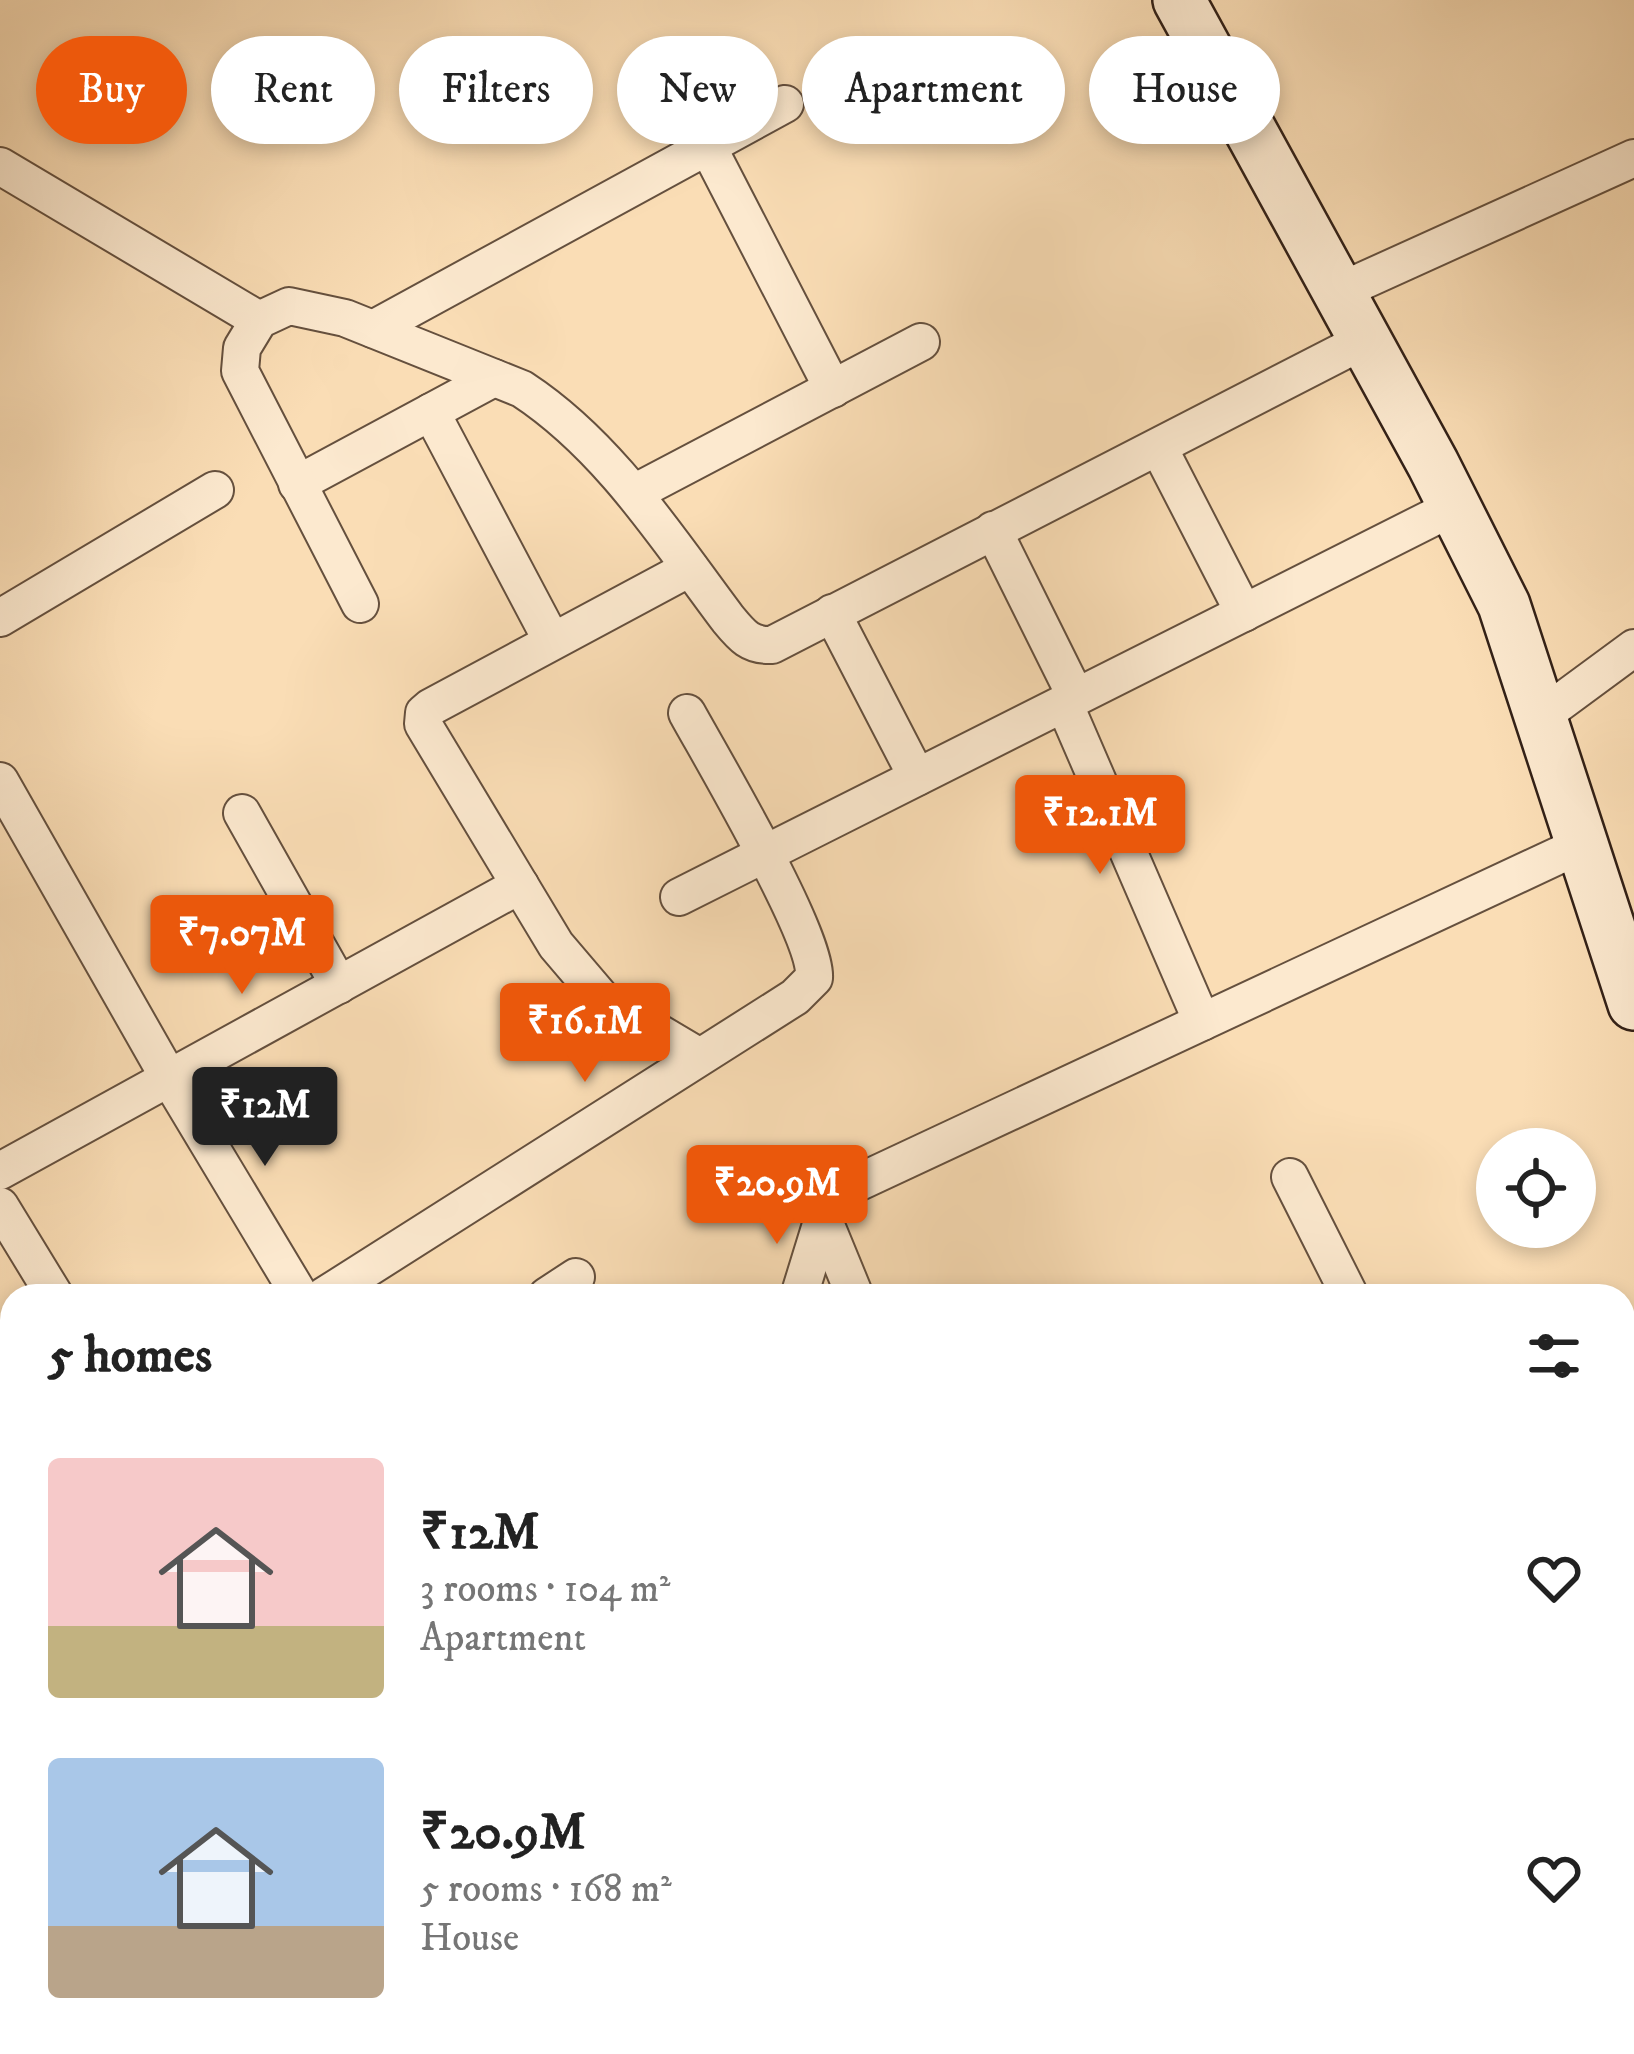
<!DOCTYPE html>
<meta charset="utf-8">
<style>
body{margin:0;font-family:"IM FELL DW Pica",serif;background:#f2f2f2;color:#222;height:100vh;display:flex;flex-direction:column;font-size:45px;white-space:nowrap}
*{box-sizing:border-box;margin:0}
p{font-size:39px;color:#767676}
.icon{flex:none;width:66px;height:66px;fill:none;stroke:currentColor;stroke-width:2;stroke-linecap:round;stroke-linejoin:round}
.map{position:relative;flex:1;overflow:hidden}
.panel{position:absolute;left:0px;top:1284px;width:1635px;height:771px;display:flex;flex-direction:column;background:#fff;border-radius:36px 36px 0 0;box-shadow:0 6px 18px #0003}
.panel>*{flex:none}
.banner{position:absolute;left:36px;top:36px;width:1563px;height:108px;display:flex;gap:24px}
.fabs{position:absolute;left:1476px;top:1128px;display:grid;gap:24px}
.fabs a{display:grid;place-items:center;width:120px;height:120px;border-radius:50%;background:#fff;box-shadow:0 6px 18px #0003;font-size:60px}
.price{position:absolute;translate:-50% -102px;padding:0 27px;border-radius:12px;background:#ea580c;color:#fff;font-size:39px;line-height:78px;filter:drop-shadow(0 3px 6px #0008)}
.price::after{content:'';position:absolute;left:50%;top:72px;width:36px;height:27px;margin-left:-18px;background:inherit;clip-path:polygon(0 0,100% 0,50% 100%)}
.price.selected{background:#222;color:#fff}
ul{padding:0;list-style:none}
li{display:flex;align-items:center;gap:36px;height:300px;padding:0 48px}
li span{display:grid;place-items:center;flex:none;width:336px;height:240px;border-radius:12px;color:#555}
li>.icon{margin-inline-start:auto}
span .icon{width:144px;height:144px;fill:#fffc;stroke-width:1}
li b{font-size:51px}
h2{display:flex;justify-content:space-between;align-items:center;height:144px;padding:0 48px;font-size:51px}
.chip{padding:0 42px;border-radius:54px;background:#fff;box-shadow:0 6px 18px #0003;font-size:42px;line-height:108px}
.chip.selected{background:#ea580c;color:#fff}
.map>svg:first-child{display:block}
.lines{fill:none;stroke-linecap:round;stroke-linejoin:round}
.street-tunnel{stroke:#d2b795;stroke-width:36;stroke-dasharray:36 18;stroke-linecap:butt}
.street-casing{stroke:#65503e;stroke-width:40}
.secondary-casing{stroke:#332117;stroke-width:56}
.street{stroke:#fce9cf;stroke-width:36}
.secondary{stroke:#fce9cf;stroke-width:51}
</style>
<div class="map">
<svg width="1634" height="2054" viewBox="0 0 1634 2054">
<rect width="100%" height="100%" fill="#faddb5"/>
<filter id="stains"><feTurbulence type="fractalNoise" baseFrequency=".00167" numOctaves="4"/><feColorMatrix values="0 0 0 0 .2 0 0 0 0 .09 0 0 0 0 .02 0 0 0 .5 -.17"/></filter>
<radialGradient id="worn" r=".72"><stop offset=".6" stop-color="#630" stop-opacity="0"/><stop offset="1" stop-color="#630" stop-opacity=".3"/></radialGradient>
<g class="lines">
<path class="street-tunnel" d="M24 2054 42 2043"/>
<g class="street-casing">
<g id="street">
<path d="M708 147 833 389"/>
<path d="M0 166 259 320"/>
<path d="M1336 293 1634 158"/>
<path d="M373 329 785 104"/>
<path d="M431 412 552 641"/>
<path d="M1159 448 1244 613"/>
<path d="M297 484 494 378"/>
<path d="M634 493 921 342"/>
<path d="M993 530 1076 697"/>
<path d="M690 568 431 707 424 713 423 724 556 945 602 999 698 1056"/>
<path d="M360 604 240 371 242 348 259 320 289 306 345 318 522 389C609 446 667 538 728 619 742 636 750 646 772 645L1363 341"/>
<path d="M832 613 917 777"/>
<path d="M0 618 215 490"/>
<path d="M1064 703 1202 1022"/>
<path d="M1543 715 1634 648"/>
<path d="M0 781 169 1078 300 1296"/>
<path d="M242 813 339 985"/>
<path d="M679 897 1454 507"/>
<path d="M0 1171 520 885"/>
<path d="M1290 1177 1350 1296"/>
<path d="M0 1206 55 1296"/>
<path d="M324 1296 795 997 814 978C818 937 713 760 687 713"/>
<path d="M547 1296 576 1277"/>
<path d="M799 1296 823 1218"/>
<path d="M855 1296 823 1218 821 1208 836 1193 1583 844"/>
<path d="M0 1505 12 1497"/>
<path d="M0 1646 12 1639"/>
<path d="M1623 1708 1634 1720"/>
<path d="M1623 1804 1634 1796"/>
<path d="M0 1844 12 1860"/>
<path d="M0 1948 12 1940"/>
<path d="M111 2043 116 2054"/>
<path d="M901 2043 906 2054"/>
<path d="M424 2054 446 2043"/>
<path d="M1171 2054 1197 2043"/>
</g>
</g>
<g class="secondary-casing">
<path id="secondary" d="M1179 0 1433 464 1504 605 1634 1004"/>
</g>
<use href="#street" class="street"/>
<use href="#secondary" class="secondary"/>
</g>
<rect width="100%" height="100%" filter="url(#stains)"/>
<rect width="100%" height="100%" fill="url(#worn)"/>
</svg>
<div class="fabs">
<a><svg class="icon" aria-label="locate" viewBox="0 0 24 24"><circle cx="12" cy="12" r="6"/><path d="M12 2v4M12 18v4M2 12h4M18 12h4"/></svg></a>
</div>
<b class="price" style="left:1100px;top:877px">₹12.1M</b>
<b class="price" style="left:242px;top:997px">₹7.07M</b>
<b class="price" style="left:585px;top:1085px">₹16.1M</b>
<b class="price selected" style="left:265px;top:1169px">₹12M</b>
<b class="price" style="left:777px;top:1247px">₹20.9M</b>
<div class="banner">
<a class="chip selected">Buy</a>
<a class="chip">Rent</a>
<a class="chip">Filters</a>
<a class="chip">New</a>
<a class="chip">Apartment</a>
<a class="chip">House</a>
</div>
<section class="panel">
<h2>5 homes<svg class="icon" aria-label="filters" viewBox="0 0 24 24"><path d="M4 7h16M4 17h16"/><circle cx="9" cy="7" r="2"/><circle cx="15" cy="17" r="2"/></svg></h2>
<ul>
<li><span style="background:linear-gradient(#f6c9c9 70%,#c2b280 0)"><svg class="icon" aria-label="home" viewBox="0 0 24 24"><path d="M3 11l9-7 9 7M6 9v11h12V9"/></svg></span><div><b>₹12M</b><p>3 rooms · 104 m²</p><p>Apartment</p></div><svg class="icon" aria-label="heart" viewBox="0 0 24 24"><path d="M12 20l-8-8c-3-5 5-10 8-4 3-6 11-1 8 4z"/></svg></li>
<li><span style="background:linear-gradient(#a9c7e8 70%,#b9a48a 0)"><svg class="icon" aria-label="home" viewBox="0 0 24 24"><path d="M3 11l9-7 9 7M6 9v11h12V9"/></svg></span><div><b>₹20.9M</b><p>5 rooms · 168 m²</p><p>House</p></div><svg class="icon" aria-label="heart" viewBox="0 0 24 24"><path d="M12 20l-8-8c-3-5 5-10 8-4 3-6 11-1 8 4z"/></svg></li>
</ul>
</section>
</div>
